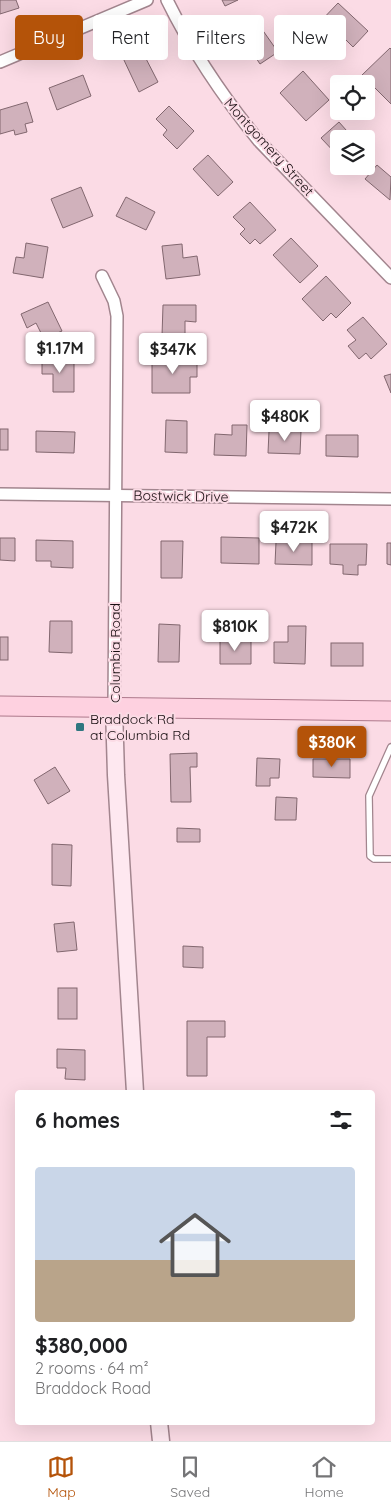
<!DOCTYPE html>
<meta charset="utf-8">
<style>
body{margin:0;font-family:Quicksand,sans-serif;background:#f6f6f6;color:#202124;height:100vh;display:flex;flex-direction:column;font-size:19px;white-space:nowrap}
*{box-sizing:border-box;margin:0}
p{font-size:16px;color:#757577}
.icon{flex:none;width:28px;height:28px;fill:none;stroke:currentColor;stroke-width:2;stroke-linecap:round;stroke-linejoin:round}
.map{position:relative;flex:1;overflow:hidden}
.side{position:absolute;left:15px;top:1090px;width:360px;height:335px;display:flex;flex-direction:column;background:#fff;border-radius:5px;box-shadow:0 5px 20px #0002}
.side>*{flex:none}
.top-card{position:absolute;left:15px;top:15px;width:361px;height:45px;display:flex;gap:10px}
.controls{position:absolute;left:330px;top:75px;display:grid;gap:10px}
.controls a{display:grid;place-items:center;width:45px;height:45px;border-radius:5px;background:#fff;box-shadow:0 5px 20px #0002;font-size:25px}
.price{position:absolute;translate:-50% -42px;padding:0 11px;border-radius:5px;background:#fff;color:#222;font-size:16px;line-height:32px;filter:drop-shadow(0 1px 2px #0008)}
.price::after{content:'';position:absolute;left:50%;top:30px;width:15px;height:11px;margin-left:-8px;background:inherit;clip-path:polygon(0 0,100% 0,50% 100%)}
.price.on{background:#b45309;color:#fff}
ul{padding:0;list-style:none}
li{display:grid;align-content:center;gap:10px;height:265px;padding:0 20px}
li span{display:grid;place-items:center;height:155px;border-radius:5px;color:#555}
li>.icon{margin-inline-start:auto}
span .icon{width:90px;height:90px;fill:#fffc;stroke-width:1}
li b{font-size:21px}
h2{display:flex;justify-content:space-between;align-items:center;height:60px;padding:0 20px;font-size:21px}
.chip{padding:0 18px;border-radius:5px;background:#fff;box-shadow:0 5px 20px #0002;font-size:18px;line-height:45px}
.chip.on{background:#b45309;color:#fff}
.dock{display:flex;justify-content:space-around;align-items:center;height:70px;border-top:1px solid #e0e0e0;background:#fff;font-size:14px;color:#757577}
.dock a{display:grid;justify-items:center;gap:2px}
.dock .on{color:#b45309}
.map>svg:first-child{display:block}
.building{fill:#d0b1bb;stroke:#82676f}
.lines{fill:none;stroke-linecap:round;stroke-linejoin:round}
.lane-casing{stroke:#a2858e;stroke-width:8}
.street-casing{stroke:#a2858e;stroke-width:14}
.secondary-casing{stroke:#a2858e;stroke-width:19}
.primary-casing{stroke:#ad798b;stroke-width:21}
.lane{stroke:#fff;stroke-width:5.5}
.street{stroke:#fff;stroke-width:11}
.secondary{stroke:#fee8f0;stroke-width:16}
.primary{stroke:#fed1e0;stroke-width:19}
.poi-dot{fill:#2f7780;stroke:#fbdbe5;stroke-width:2}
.labels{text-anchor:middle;stroke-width:4;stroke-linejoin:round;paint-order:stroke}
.street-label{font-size:14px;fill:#180e11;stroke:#fbdbe5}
.poi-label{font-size:14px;fill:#180e11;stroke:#fbdbe5;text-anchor:start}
</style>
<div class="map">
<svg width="391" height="1441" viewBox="0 0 391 1441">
<rect width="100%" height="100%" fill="#fbdbe5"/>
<g class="building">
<path d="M0 0H16L19 8 0 14Z"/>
<path d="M222 0H238L225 6Z"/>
<path d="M338 3 368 31 353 47 342 36 337 42 318 24Z"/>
<path d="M259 25 278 52 260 64 242 37Z"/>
<path d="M390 48 391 49V104L362 75Z"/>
<path d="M141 49 158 82 139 92 123 58Z"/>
<path d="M303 71 329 100 306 121 280 93Z"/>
<path d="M83 75 91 96 57 110 49 88Z"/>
<path d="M27 102 33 122 25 124 27 132 15 135 14 130 0 134V110Z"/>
<path d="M169 106 194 131 177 149 163 135 167 130 156 119Z"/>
<path d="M339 122 354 139H339V157L321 138Z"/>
<path d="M208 155 233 182 218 196 193 169Z"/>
<path d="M377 165 391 177 390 200 365 179Z"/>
<path d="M81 187 93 216 63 228 51 199Z"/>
<path d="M126 197 155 212 146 230 116 216Z"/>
<path d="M250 202 276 230 260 244 255 239 250 244 240 234 245 229 233 217Z"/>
<path d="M291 238 318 266 300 283 273 255Z"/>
<path d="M26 243 48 247 43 278 13 273 16 257 24 258Z"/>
<path d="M182 244 183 258 197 256 200 275 166 279 162 246Z"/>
<path d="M326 276 351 303 336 318 331 313 323 321 302 299Z"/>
<path d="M48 302 62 331 44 339 36 323 27 328 21 314Z"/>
<path d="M163 305H196V322L185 321V336H162Z"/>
<path d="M363 317 387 344 371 359 366 353 359 359 348 346 356 340 347 330Z"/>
<path d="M152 357 197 358V377H190V393H152Z"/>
<path d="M42 359H74V392H53V374H42Z"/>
<path d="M391 374V393L384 376Z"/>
<path d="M166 420 187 421V453L165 452Z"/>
<path d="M232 425H247L246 456 214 455 215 434 232 435Z"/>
<rect x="0" y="429" width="8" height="21"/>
<path d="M36 431 75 432 74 453 36 452Z"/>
<path d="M269 431H301L300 454 268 453Z"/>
<path d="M326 435H358V457L326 456Z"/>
<path d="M221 537 259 538V564L221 563Z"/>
<path d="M0 538H15V561L0 560Z"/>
<path d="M36 540 73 541V568L51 567V561H36Z"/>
<path d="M161 541H183L182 578H161Z"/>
<path d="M276 542H312V565L275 564Z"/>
<path d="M387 543H391V565L387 564Z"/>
<path d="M330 544H367L366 565H358V575L343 574V565L330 564Z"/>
<path d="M50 621H72V653L49 652Z"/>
<path d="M159 624 180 625 179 662H158Z"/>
<path d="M288 626H306L305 664 274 663V642H288Z"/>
<rect x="0" y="637" width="8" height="23"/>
<path d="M220 640 251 641V664H220Z"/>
<rect x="331" y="643" width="32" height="23"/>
<path d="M197 753V767H190L191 802H171L170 754Z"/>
<path d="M257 758 280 759 279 778H270V786H256Z"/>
<path d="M313 759H350V778L313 777Z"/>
<path d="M55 767 70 791 48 804 34 780Z"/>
<path d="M276 797 297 798 296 820H275Z"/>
<path d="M177 828 200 829V842H177Z"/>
<path d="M52 844 72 845 71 886 52 885Z"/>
<path d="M74 922 77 950 57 952 54 924Z"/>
<path d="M183 946 203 947V968L183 967Z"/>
<rect x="58" y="988" width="19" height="31"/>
<path d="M187 1021H225V1037H207V1076H187Z"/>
<path d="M57 1049 85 1050V1080L65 1079 66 1068H57Z"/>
</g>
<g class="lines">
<g class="lane-casing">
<path id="lane" d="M391 747 369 796 370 856 374 859H391"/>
</g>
<g class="street-casing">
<g id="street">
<path d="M167 0C192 51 223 97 259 141L391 278"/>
<path d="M0 62 147 0"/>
<path d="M102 276 114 301 117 316 114 707"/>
<path d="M0 494 391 499"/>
</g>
</g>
<g class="secondary-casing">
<g id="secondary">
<path d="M114 707 116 775 135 1092"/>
<path d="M159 1422 161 1441"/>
</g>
</g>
<g class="primary-casing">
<path id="primary" d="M0 706 391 711"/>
</g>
<use href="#lane" class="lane"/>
<use href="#street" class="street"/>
<use href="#secondary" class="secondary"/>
<use href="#primary" class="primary"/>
</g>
<rect class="poi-dot" x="75" y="722" width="10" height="10" rx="2.5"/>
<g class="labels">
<g class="street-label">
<text transform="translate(269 147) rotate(48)" y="5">Montgomery Street</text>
<text transform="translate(181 496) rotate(1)" y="5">Bostwick Drive</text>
<text transform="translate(115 653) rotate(-90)" y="5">Columbia Road</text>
</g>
<g class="poi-label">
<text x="90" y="724">Braddock Rd<tspan x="90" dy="16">at Columbia Rd</tspan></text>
</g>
</g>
</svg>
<div class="controls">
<a><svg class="icon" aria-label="locate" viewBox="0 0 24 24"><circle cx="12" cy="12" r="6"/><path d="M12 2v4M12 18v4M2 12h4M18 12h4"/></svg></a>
<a><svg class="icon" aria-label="layers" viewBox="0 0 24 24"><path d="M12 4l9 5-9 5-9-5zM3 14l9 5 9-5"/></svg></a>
</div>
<b class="price" style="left:60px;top:374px">$1.17M</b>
<b class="price" style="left:173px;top:375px">$347K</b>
<b class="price" style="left:285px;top:442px">$480K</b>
<b class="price" style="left:294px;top:553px">$472K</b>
<b class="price" style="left:235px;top:652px">$810K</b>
<b class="price on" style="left:332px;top:768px">$380K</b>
<div class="top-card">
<a class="chip on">Buy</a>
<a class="chip">Rent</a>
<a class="chip">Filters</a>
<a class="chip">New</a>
</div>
<section class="side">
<h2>6 homes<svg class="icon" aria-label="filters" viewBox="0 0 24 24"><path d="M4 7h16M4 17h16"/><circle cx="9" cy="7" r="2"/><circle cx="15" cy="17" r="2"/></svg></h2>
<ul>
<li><span style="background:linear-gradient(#c9d6e8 60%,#b9a48a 0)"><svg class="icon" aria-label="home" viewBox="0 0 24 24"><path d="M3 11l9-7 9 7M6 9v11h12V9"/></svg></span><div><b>$380,000</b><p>2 rooms · 64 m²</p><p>Braddock Road</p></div></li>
</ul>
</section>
</div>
<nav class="dock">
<a class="on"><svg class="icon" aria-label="map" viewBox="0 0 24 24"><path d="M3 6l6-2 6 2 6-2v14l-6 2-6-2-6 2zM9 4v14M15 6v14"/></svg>Map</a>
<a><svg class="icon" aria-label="saved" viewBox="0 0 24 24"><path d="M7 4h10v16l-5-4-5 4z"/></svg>Saved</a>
<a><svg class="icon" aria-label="home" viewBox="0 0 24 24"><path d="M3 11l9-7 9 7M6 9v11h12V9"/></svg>Home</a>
</nav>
